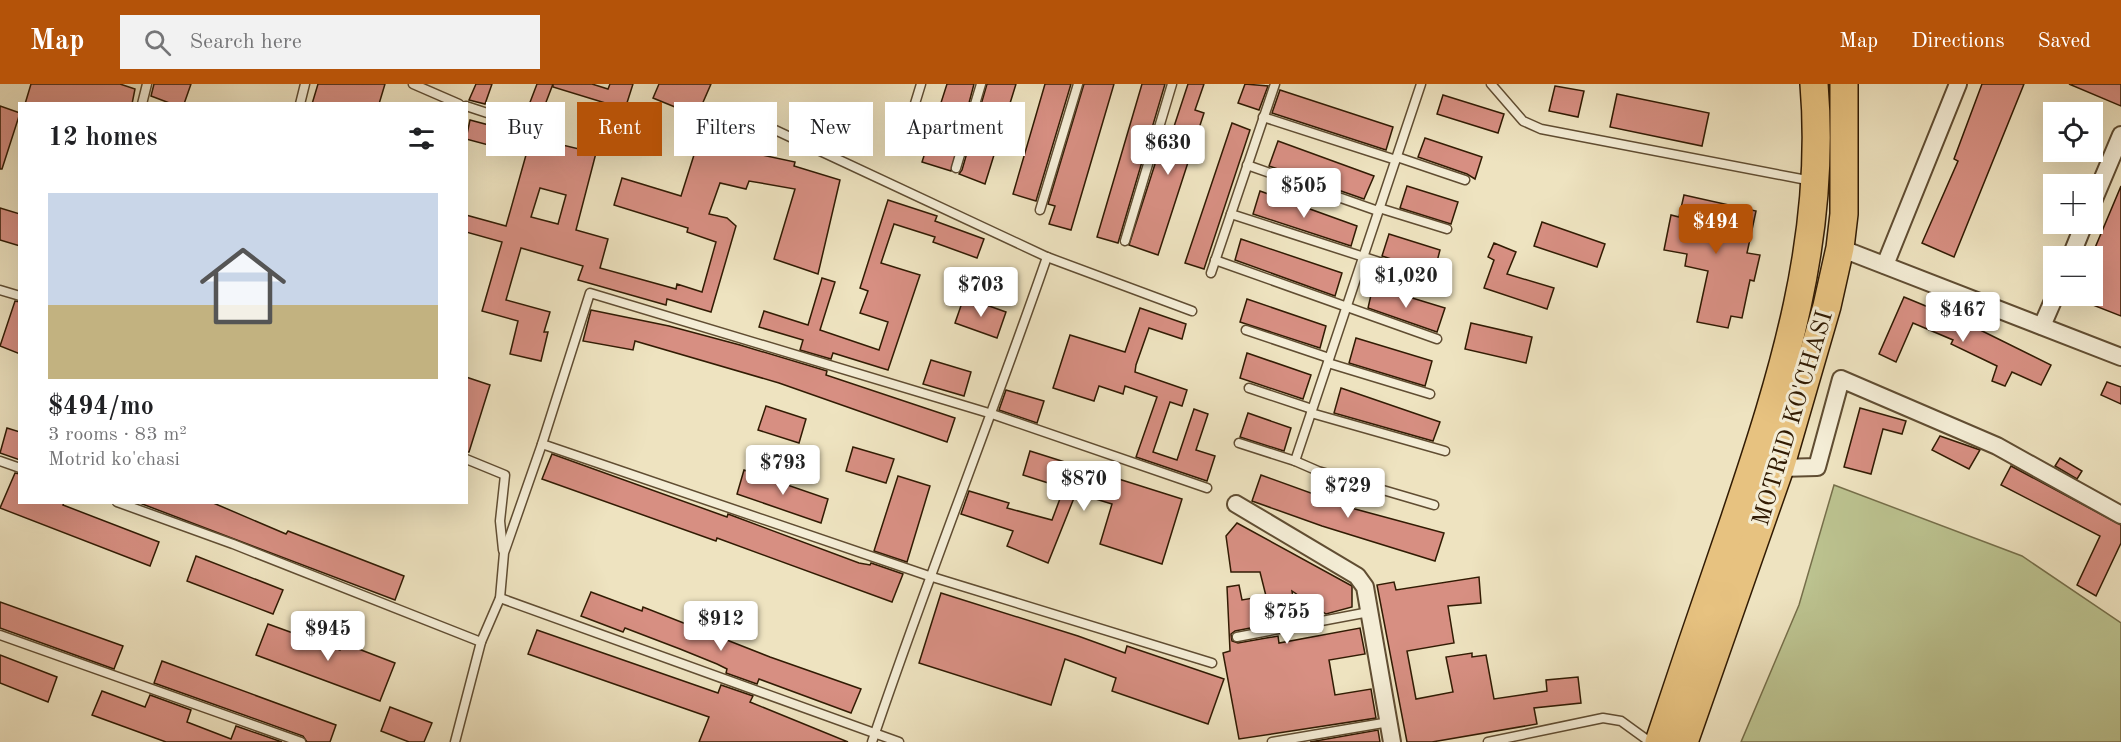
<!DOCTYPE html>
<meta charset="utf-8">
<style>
body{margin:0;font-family:"Old Standard TT",serif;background:#f2f2f2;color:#202124;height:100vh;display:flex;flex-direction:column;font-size:22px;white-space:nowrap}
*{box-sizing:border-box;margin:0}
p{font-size:20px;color:#757577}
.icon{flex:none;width:33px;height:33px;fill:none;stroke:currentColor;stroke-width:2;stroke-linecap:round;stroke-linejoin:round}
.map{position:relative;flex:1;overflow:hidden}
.drawer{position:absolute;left:18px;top:18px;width:450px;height:402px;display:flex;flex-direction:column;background:#fff;border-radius:0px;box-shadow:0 6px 24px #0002}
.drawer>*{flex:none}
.guide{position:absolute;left:486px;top:18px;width:570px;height:54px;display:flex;gap:12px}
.fabs{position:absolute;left:2043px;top:18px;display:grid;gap:12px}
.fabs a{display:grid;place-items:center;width:60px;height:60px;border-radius:0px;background:#fff;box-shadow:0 6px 24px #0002;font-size:30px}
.price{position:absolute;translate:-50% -51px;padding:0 14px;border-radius:6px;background:#fff;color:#222;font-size:20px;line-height:39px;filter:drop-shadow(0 2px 3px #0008)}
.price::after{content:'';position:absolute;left:50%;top:36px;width:18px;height:14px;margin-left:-9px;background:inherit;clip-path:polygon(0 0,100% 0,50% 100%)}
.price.on{background:#b45309;color:#fff}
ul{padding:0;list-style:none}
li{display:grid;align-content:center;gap:12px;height:318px;padding:0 30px}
li span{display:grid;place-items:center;height:186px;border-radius:0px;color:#555}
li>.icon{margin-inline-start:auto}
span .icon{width:108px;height:108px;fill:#fffc;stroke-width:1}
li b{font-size:26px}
h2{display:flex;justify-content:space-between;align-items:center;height:72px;padding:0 30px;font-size:26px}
.tag{padding:0 21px;border-radius:0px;background:#fff;box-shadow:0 6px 24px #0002;font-size:21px;line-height:54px}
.tag.on{background:#b45309;color:#fff}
header{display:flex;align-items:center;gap:36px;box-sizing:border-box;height:84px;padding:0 30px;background:#b45309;color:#fff}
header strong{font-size:28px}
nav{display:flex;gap:33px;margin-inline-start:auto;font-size:21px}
.search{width:420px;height:54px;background:#f2f2f2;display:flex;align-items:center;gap:15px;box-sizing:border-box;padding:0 21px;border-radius:0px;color:#757577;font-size:22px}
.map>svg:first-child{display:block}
.green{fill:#bcc390;stroke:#766f4a;stroke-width:1.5}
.building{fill:#d78f82;stroke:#311b03;stroke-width:1.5;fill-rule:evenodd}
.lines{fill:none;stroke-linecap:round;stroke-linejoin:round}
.lane-casing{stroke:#604d32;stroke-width:11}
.street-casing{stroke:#604d32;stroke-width:20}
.primary-casing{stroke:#311b03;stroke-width:30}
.lane{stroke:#f4edd6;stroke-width:8}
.street{stroke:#f4edd6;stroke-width:16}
.primary{stroke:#e7c280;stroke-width:27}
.labels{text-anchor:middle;stroke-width:6;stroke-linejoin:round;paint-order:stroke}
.street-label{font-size:24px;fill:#311b03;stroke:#f4edd6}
</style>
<header>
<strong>Map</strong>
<div class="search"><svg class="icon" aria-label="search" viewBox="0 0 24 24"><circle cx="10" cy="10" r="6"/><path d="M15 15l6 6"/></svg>Search here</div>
<nav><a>Map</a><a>Directions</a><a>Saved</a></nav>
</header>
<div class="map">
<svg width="2121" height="658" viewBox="0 0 2121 658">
<rect width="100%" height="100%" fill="#eee3c0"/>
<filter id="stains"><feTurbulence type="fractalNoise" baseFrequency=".00333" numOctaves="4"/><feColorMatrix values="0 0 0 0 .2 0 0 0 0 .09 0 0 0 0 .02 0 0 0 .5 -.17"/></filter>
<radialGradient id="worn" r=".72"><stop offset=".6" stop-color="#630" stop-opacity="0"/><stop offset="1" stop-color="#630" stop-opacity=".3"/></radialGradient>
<path class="green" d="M1834 401 2022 472 2121 539V658H1741L1799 521Z"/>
<g class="building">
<path d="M31 0H120L135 5 132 20H25Z"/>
<path d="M154 0H191L184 20H172L151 12Z"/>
<path d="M318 0H385L379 20H312Z"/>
<path d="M476 0H492L485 20 469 16Z"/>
<path d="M537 0H553L538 39 524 34Z"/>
<path d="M553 0H592L608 5 610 0H633L625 25 553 3Z"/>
<path d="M659 0H711L697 32 653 14Z"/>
<path d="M947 0H974L951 87 922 78Z"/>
<path d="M987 0H1016L985 100 959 90 962 86Z"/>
<path d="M1045 0H1071L1036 117 1013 110Z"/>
<path d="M1084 0H1114L1071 146 1049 140 1055 122 1048 120Z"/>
<path d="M1142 0H1165L1118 159 1097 153Z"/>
<path d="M1188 0H1204L1195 26 1204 29 1158 171 1129 161 1156 77 1162 79Z"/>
<path d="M1245 0 1268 2 1259 26 1238 19Z"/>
<path d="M1982 0H2024L1954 173 1922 159 1958 77 1954 75Z"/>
<path d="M2069 0H2121V22Z"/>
<path d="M1555 2 1584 7 1578 33 1549 27Z"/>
<path d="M1280 6 1393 43 1386 66 1272 29Z"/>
<path d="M1617 10 1709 29 1702 62 1610 43Z"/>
<path d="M1443 11 1504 30 1498 49 1437 30Z"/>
<path d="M0 22 20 29 2 85H0Z"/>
<path d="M470 36 519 49 520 46 534 51 533 54 596 69 576 146 608 155 600 184 676 205 677 200 702 208 716 158 687 148 688 144 614 121 622 94 681 112 700 52 735 61 738 51 751 55 749 64 758 67 757 70 795 78 794 82 840 96 818 190 774 175 795 105 749 97 746 105 720 99 709 130 727 134 736 142 711 228 667 215 666 221 578 196 583 182 521 164 506 216 550 228 544 248H548L541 277 510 270 518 237 482 227 502 158 466 148V131L506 142 526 71 466 55ZM540 104 566 111 558 140 531 133Z"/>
<path d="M1232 39 1250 46 1204 185 1185 179Z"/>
<path d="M1425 54 1482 73 1475 95 1467 90 1418 73Z"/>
<path d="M1278 57 1374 92 1364 115 1269 82Z"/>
<path d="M1407 102 1458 118 1451 140 1400 124Z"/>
<path d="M2121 102V232L2070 212H2092V171Z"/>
<path d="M1260 107 1357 142 1351 162 1253 130Z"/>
<path d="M1684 111 1756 127 1747 169 1760 171 1754 197 1750 196 1742 234 1731 232 1728 244 1697 238 1708 187 1685 182 1687 170 1664 166 1671 131 1679 133Z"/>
<path d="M888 116 937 132 935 137 984 155 977 174 933 158 935 153 894 140 881 179 920 191 888 286 833 269 831 275 800 266 803 256 759 243 764 227 808 241 822 194 835 198 820 246 879 266 888 238 860 229 868 207 860 204Z"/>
<path d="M0 124 20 130V162L0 156Z"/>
<path d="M1542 138 1605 160 1597 183 1534 162Z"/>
<path d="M1389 150 1440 166 1434 189 1382 172Z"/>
<path d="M1241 155 1342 189 1335 212 1235 176Z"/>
<path d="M1494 159 1516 168 1507 190 1554 204 1547 225 1484 204 1494 176 1488 173Z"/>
<path d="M1373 202 1445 224 1437 248 1368 224Z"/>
<path d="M964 213 1006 228 997 254 955 239Z"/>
<path d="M1904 213 1962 237 2051 281 2041 301 2012 288 2005 302 1992 297 1997 282 1951 260 1953 256 1913 239 1896 278 1879 270Z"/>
<path d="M1247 215 1326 242 1320 264 1240 238Z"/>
<path d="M15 217 20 218V270L0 262Z"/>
<path d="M1140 224 1186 240 1182 255 1149 244 1136 281 1135 288 1187 306 1182 322 1170 318 1153 368 1177 376 1194 325 1208 330 1196 366 1215 372 1207 397 1136 373 1157 313 1125 302 1123 310 1099 302 1094 317 1053 304 1070 251 1125 268Z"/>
<path d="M591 226 669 242 740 261 827 287 826 291 955 334 947 358 779 299 635 257 633 266 583 257Z"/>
<path d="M1471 239 1532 253 1526 279 1465 265Z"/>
<path d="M1356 254 1432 277 1425 302 1349 279Z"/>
<path d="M1247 269 1311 291 1303 315 1240 294Z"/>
<path d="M931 276 971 288 964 312 923 300Z"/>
<path d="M466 293 490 301 469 368H466Z"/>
<path d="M2107 298 2121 303V320L2101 311Z"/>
<path d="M1341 304 1440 338 1433 357 1334 329Z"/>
<path d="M1006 306 1044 317 1037 339 999 326Z"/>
<path d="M766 322 806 335 799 359 758 346Z"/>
<path d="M1860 324 1906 337 1902 350 1883 345 1871 390 1844 383Z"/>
<path d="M1248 329 1291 344 1284 367 1240 353Z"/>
<path d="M7 344 20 348V376L0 369Z"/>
<path d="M1940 352 1980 366 1969 385 1932 366Z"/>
<path d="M853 363 894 375 886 399 846 387Z"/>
<path d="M1030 367 1182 415 1162 480 1100 460 1112 420 1076 409 1048 479 1007 462 1013 447 961 430 969 407 1009 419 1007 424 1052 436 1064 404 1023 391Z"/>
<path d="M552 370 727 433 728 430 736 433 859 479 870 481 871 479 903 490 892 518 717 454 716 457 542 395Z"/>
<path d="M2060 374 2082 387 2077 395 2055 382Z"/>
<path d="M2011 382 2121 441V459L2096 512 2077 501 2100 452 2001 401Z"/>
<path d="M744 386 828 415 821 439 737 410Z"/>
<path d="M15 389 20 390V418H64L63 421 159 458 150 482 0 424Z"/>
<path d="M1261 391 1355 425 1444 449 1435 477 1322 442 1252 417Z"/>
<path d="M898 392 930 402 907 478 874 467Z"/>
<path d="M137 418H211L286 450 288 447 404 492 395 516Z"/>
<path d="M1237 439 1352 502V523L1326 530 1292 507 1296 535 1235 547 1231 550 1232 557 1238 559 1278 552 1279 559 1360 544 1365 570 1329 576 1335 611 1371 605 1376 634 1239 655 1223 569 1230 567 1227 503 1239 501 1242 516 1266 512 1260 488H1231L1226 452Z"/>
<path d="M196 472 283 506 273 530 187 497Z"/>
<path d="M1479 493 1481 519 1448 522 1454 559 1407 567 1416 615 1453 608 1446 573 1472 569V573L1486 571 1494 615 1547 607 1546 596 1578 593 1581 619 1534 624 1537 640 1432 658H1407L1377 501 1394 498 1396 506Z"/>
<path d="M591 508 642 527 643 523 770 573 861 605 851 629 759 595 757 600 726 589 727 585 717 580 680 565 625 544 623 548 581 532Z"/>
<path d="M941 509 1078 552 1125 569 1127 562 1224 595 1208 640 1112 607 1116 594 1065 575 1051 621 919 579Z"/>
<path d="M0 518 123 562 114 585 0 544Z"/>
<path d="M268 540 340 566 343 559 395 579 380 617 256 571Z"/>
<path d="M537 546 718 609 721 601 753 612 750 618 848 658H699L709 633 528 570Z"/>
<path d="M0 571 57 593 48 618 0 599Z"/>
<path d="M162 577 336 641 330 658H307L303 652 154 599Z"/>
<path d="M102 607 145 623 150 611 191 626 187 638 231 655 236 642 282 658H166L92 631Z"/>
<path d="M390 623 432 639 424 658H409L381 647Z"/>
<path d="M1378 646 1380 658H1310Z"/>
</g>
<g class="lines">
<g class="lane-casing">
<g id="lane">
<path d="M413 0 459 20"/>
<path d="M1491 0 1523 37 1541 45 1812 97"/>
<path d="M142 20 147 0"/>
<path d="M300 20 305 0"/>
<path d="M466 22 542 47"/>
<path d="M1263 33 1396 76"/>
<path d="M756 37 1047 173 1192 227"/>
<path d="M902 62 921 0"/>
<path d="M1397 73 1465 96"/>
<path d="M1247 81 1378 127"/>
<path d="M956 84 981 0"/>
<path d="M1379 124 1447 145"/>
<path d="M1040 126 1078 0"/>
<path d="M1231 130 1435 196"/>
<path d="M1125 157 1172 0"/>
<path d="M1215 176 1437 255"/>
<path d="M1211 189 1275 0"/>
<path d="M0 206 20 212"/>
<path d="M1246 246 1329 274"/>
<path d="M1328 279 1430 310"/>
<path d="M1249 304 1312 325"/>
<path d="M1311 329 1445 367"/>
<path d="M1239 359 1295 377 1421 0"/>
<path d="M542 360 929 492 1212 579"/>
<path d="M466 375 505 391 500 437 503 466"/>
<path d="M0 377 20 384"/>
<path d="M1295 377 1318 387 1434 421"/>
<path d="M117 418 233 460 481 558"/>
<path d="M500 514 899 658"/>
<path d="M0 551 301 658"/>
<path d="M1237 553 1369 528"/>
<path d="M455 658 481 558 500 514 504 469 542 360 590 209 992 330 1207 404"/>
<path d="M872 658C927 495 991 335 1047 173"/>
<path d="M1272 658 1389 638"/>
<path d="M1488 658 1603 634 1621 637 1650 658"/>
</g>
</g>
<g class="street-casing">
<g id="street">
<path d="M2092 120 2121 51"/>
<path d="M1840 164 2121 273"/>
<path d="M2071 172 2084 140"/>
<path d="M1885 181 1958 0"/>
<path d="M2042 242 2055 212"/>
<path d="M1780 384 1817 383 1841 295 1997 362 2121 431"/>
<path d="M1236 420 1357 492 1365 503 1392 658"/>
</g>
</g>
<g class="primary-casing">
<g id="primary">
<path d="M1659 658C1684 583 1709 509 1735 434 1783 292 1827 152 1814 0"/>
<path d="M1684 658 1780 384 1827 222 1840 164 1844 130V0"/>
</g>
</g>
<use href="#lane" class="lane"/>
<use href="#street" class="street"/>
<use href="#primary" class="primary"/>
</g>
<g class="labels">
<g class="street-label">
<text transform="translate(1792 334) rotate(-73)" y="8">MOTRID KO'CHASI</text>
</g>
</g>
<rect width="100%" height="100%" filter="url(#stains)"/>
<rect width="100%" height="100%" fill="url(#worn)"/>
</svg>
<div class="fabs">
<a><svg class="icon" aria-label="locate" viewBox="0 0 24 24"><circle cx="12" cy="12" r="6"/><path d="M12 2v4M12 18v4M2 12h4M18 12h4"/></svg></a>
<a>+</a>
<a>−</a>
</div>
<b class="price" style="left:1168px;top:92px">$630</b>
<b class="price" style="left:1304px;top:135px">$505</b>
<b class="price on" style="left:1716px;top:171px">$494</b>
<b class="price" style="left:1406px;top:225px">$1,020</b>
<b class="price" style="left:981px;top:234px">$703</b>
<b class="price" style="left:1963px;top:259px">$467</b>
<b class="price" style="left:783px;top:412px">$793</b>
<b class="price" style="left:1084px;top:428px">$870</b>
<b class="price" style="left:1348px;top:435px">$729</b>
<b class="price" style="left:1287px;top:561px">$755</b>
<b class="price" style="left:721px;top:568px">$912</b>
<b class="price" style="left:328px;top:578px">$945</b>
<div class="guide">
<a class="tag">Buy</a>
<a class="tag on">Rent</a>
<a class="tag">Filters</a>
<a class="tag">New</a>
<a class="tag">Apartment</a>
</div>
<section class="drawer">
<h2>12 homes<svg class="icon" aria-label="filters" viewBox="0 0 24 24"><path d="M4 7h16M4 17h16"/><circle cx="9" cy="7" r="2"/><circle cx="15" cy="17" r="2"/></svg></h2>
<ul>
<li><span style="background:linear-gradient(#c9d6e8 60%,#c2b280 0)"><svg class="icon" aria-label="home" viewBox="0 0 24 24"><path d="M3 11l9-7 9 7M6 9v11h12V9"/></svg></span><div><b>$494/mo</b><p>3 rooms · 83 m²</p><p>Motrid ko'chasi</p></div></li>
</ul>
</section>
</div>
